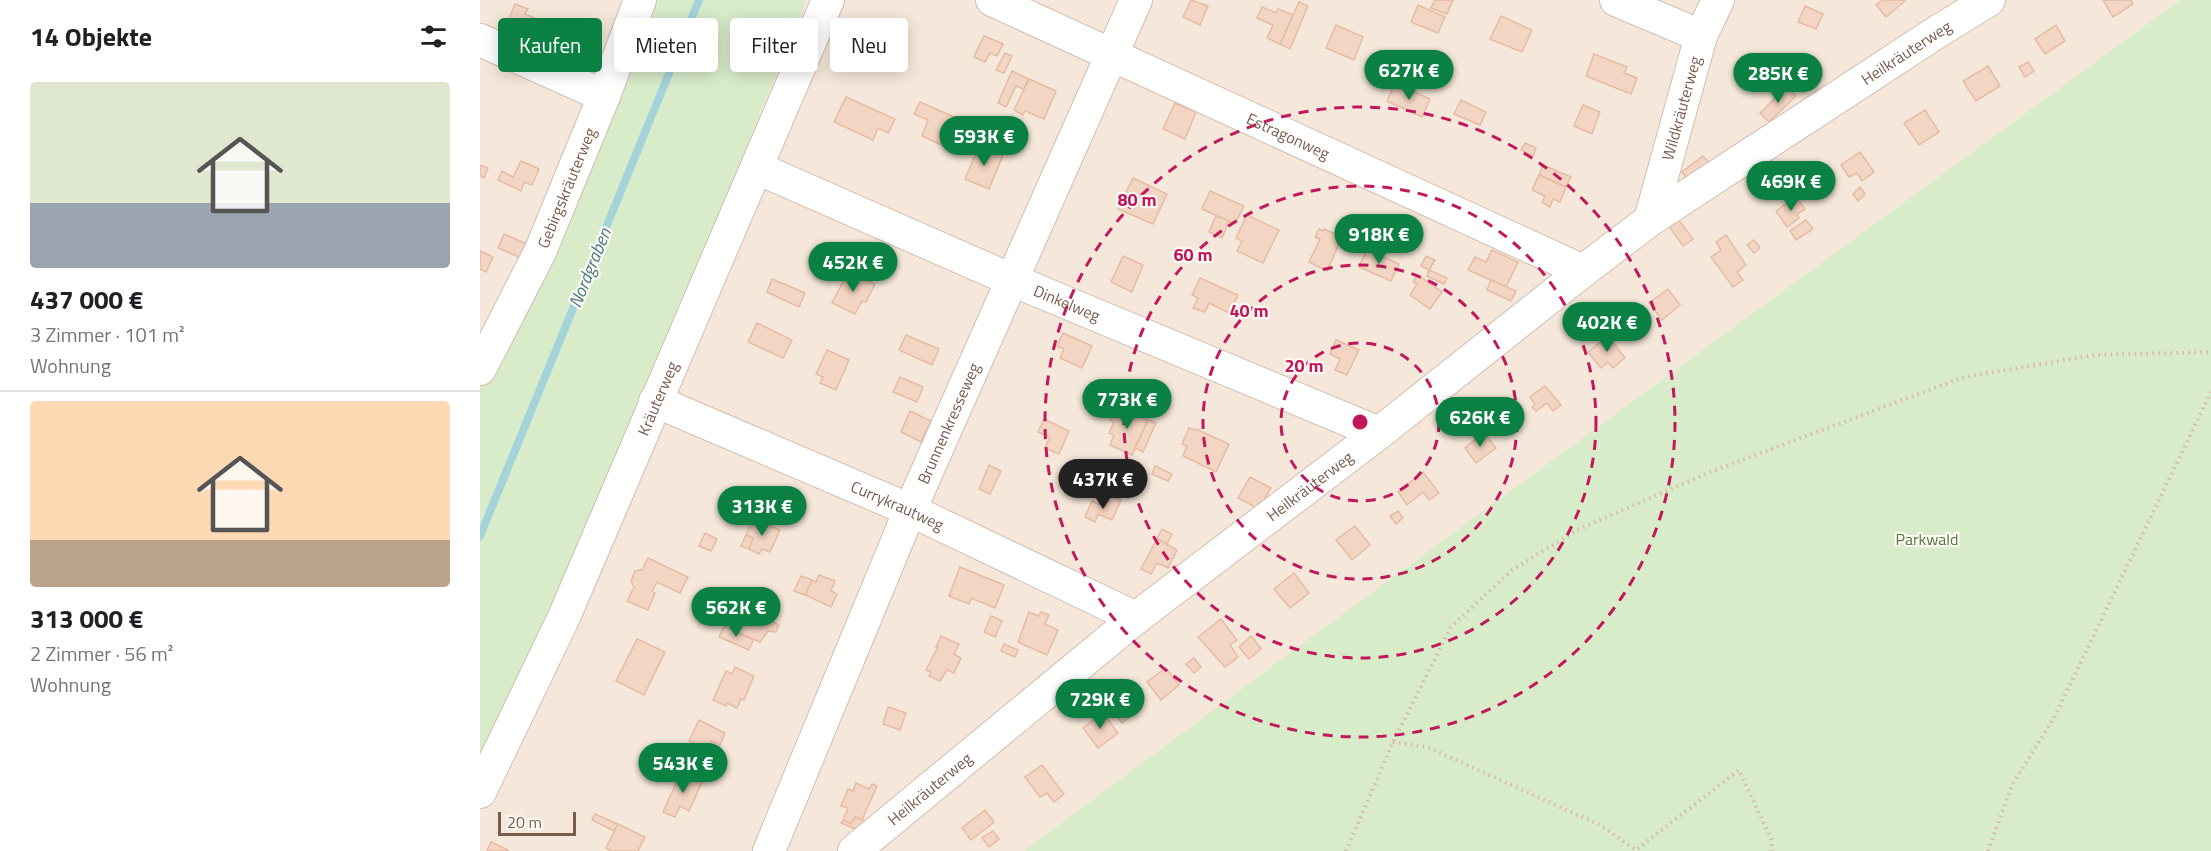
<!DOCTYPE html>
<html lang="de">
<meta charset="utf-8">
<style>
body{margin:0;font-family:"Titillium Web",sans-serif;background:#f2f2f2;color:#202124;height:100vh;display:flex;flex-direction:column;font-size:22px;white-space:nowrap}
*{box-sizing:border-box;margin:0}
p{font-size:20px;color:#757577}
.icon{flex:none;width:33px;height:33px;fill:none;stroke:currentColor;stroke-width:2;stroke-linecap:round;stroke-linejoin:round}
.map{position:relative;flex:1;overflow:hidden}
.side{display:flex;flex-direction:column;background:#fff;width:480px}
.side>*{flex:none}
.hud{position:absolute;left:18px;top:18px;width:570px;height:54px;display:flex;gap:12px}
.scale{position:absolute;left:18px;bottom:15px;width:78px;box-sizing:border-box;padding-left:6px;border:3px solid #7a5c4d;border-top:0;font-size:16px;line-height:21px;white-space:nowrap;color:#7a5c4d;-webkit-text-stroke:4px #fffaf3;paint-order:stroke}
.price{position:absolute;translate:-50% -51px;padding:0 14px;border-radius:21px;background:#0b8043;color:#fff;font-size:20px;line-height:39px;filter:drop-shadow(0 2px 3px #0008)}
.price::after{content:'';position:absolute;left:50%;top:36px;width:18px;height:14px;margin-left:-9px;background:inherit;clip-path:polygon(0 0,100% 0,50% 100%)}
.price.current{background:#222;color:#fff}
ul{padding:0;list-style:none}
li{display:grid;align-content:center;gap:12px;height:318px;padding:0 30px}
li+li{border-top:2px solid #e0e0e0}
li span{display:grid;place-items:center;height:186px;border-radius:6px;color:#555}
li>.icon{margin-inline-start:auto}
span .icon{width:108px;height:108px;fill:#fffc;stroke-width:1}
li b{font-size:26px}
h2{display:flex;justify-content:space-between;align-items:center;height:72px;padding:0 30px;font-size:26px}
.pill{padding:0 21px;border-radius:6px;background:#fff;box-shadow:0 3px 15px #0003;font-size:21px;line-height:54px}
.pill.current{background:#0b8043;color:#fff}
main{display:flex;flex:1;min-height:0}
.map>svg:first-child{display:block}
.residential{fill:#f5e8da}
.green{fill:#d8ecc9}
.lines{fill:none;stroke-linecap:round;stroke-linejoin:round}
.stream{stroke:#a5d3da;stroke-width:8}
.building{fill:#f3d5c3;stroke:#e6bba3;stroke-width:1.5}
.minor-casing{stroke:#d1beb0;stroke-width:34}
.path{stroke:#d9b8a5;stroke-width:4;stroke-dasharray:1.5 4.5;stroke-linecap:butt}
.minor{stroke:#fff;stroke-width:32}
.ring{fill:none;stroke:#c2185b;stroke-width:3;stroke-dasharray:10 8}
.labels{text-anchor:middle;stroke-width:4.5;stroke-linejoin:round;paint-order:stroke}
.street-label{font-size:16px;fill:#7a5c4d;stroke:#fffaf3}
.park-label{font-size:16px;fill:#537a41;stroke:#fffaf3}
.water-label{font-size:18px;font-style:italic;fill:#437c86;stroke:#fffaf3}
.centre{fill:#c2185b;stroke:#fffaf3;stroke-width:3}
.ring-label{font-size:18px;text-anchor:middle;font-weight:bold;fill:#c2185b;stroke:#fffaf3;stroke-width:4.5;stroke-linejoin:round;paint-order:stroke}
</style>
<main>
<section class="side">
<h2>14 Objekte<svg class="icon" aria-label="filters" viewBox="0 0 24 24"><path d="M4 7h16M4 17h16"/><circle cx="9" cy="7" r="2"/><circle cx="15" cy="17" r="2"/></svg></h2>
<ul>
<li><span style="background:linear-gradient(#dfe7d0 65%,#9aa5b1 0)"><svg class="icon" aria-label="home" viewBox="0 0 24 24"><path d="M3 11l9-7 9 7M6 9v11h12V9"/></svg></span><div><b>437 000 €</b><p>3 Zimmer · 101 m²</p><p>Wohnung</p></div></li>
<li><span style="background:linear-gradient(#ffd9b3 75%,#b9a48a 0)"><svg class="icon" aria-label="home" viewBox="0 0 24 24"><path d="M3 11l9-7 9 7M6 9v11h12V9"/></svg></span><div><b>313 000 €</b><p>2 Zimmer · 56 m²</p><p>Wohnung</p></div></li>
</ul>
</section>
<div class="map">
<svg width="1731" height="851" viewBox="0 0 1731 851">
<rect width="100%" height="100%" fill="#fdf6ec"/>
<path class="residential" d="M0 0H1700L819 646 544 851H0Z"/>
<g class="green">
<path d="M160 0H326L237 218 0 777V369Z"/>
<path d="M1700 0H1731V851H544L819 646Z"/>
</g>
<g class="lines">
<path class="stream" d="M0 536 219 0"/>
</g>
<g class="building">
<path d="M711 0 728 6 720 25 703 17Z"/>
<path d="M955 0H973L967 14 951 8Z"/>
<path d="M1403 0H1423L1425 1 1406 17 1396 5Z"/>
<path d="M1623 0H1651L1653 4 1633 17Z"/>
<path d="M819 2 828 6 810 49 800 44Z"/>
<path d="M35 4 48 9 45 14 59 20 53 35 27 24Z"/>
<path d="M938 5 965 17 958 33 931 22Z"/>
<path d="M1325 6 1343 14 1336 29 1318 22Z"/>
<path d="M782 7 796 13 798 9 813 15 800 44 787 38 793 25 777 18Z"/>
<path d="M1021 16 1052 30 1042 52 1010 39Z"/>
<path d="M856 25 883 37 874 60 846 48Z"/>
<path d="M1576 25 1585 41 1565 54 1555 39Z"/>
<path d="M504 36 523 44 517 56 510 53 505 62 494 57Z"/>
<path d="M399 41 426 53 418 69 392 58Z"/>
<path d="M525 53 532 56 524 73 516 70Z"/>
<path d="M1114 54 1147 67 1144 73 1157 78 1151 94 1106 76Z"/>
<path d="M1548 62 1554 71 1545 77 1539 67Z"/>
<path d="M1508 66 1520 86 1496 101 1483 81Z"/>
<path d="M532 71 549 79 544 89 536 86 526 107 518 103Z"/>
<path d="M549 79 576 91 564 119 545 111 543 115 534 110Z"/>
<path d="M922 86 950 99 942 117 907 101 913 87 920 90Z"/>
<path d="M1307 86 1316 96 1289 122 1280 113Z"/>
<path d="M366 97 415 119 408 133 398 128 393 140 354 122Z"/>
<path d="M981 100 1006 112 1000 125 974 114Z"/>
<path d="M440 102 481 120 468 148 442 136 448 120 434 114Z"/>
<path d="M695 103 716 112 705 139 683 129Z"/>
<path d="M1103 105 1120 112 1112 134 1094 126Z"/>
<path d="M1445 110 1459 132 1439 145 1424 123Z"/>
<path d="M1045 143 1056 148 1053 156 1041 150Z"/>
<path d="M500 144 523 155 509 189 485 179Z"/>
<path d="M1380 152 1394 172 1382 181 1377 173 1369 177 1361 165Z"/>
<path d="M1223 156 1233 167 1211 183 1202 172Z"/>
<path d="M41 161 59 169 52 185 44 182 41 191 18 180 22 171 33 177Z"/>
<path d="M0 165 8 168 4 178 0 176Z"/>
<path d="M1063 165 1091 177 1086 187 1059 175Z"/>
<path d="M1059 175 1086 187 1080 202 1073 199 1070 207 1062 203 1065 196 1052 190Z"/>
<path d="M653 178 687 194 673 224 638 209Z"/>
<path d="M1380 187 1385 194 1378 201 1373 194Z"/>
<path d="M730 191 764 206 755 224 722 209Z"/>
<path d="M1316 197 1325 209 1317 214 1319 218 1307 227 1296 211Z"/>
<path d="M767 215 799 230 783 263 757 251 762 241 756 238Z"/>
<path d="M736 216 749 221 742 238 729 232Z"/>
<path d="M1197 218 1213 239 1203 246 1188 225Z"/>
<path d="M1326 220 1333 229 1316 240 1310 231Z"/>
<path d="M839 229 843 231 844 229 862 237 847 271 829 262 840 239 835 237Z"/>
<path d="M24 234 54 247 48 261 18 248Z"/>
<path d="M1246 235 1266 265 1257 272 1263 280 1253 287 1231 257 1241 250 1236 242Z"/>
<path d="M1274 240 1280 248 1274 253 1267 245Z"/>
<path d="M887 249 919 264 911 281 879 267Z"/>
<path d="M1012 250 1038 262 1026 287 988 270 995 257 1006 262Z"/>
<path d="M0 251 13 257 6 272 0 269Z"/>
<path d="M643 256 663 265 652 292 631 282Z"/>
<path d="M946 256 955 260 949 270 941 266Z"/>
<path d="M949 270 967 278 964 284 947 276Z"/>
<path d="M368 272 395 284 386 302 382 301 375 314 352 303Z"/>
<path d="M938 275 962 292 950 309 930 295 937 284 933 282Z"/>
<path d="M720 278 758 295 749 313 729 303 725 312 713 308 718 298 712 295Z"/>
<path d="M292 279 325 293 319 307 287 292Z"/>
<path d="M1011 280 1036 291 1031 301 1007 290Z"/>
<path d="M1188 289 1200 305 1182 320 1169 303Z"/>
<path d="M277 323 312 340 303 358 268 342Z"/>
<path d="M583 333 612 346 602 368 580 358 584 349 577 346Z"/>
<path d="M426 335 459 349 452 365 419 350Z"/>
<path d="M1128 336 1145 358 1133 368 1128 362 1121 368 1108 352Z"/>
<path d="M856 340 879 350 867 375 855 370 860 359 850 354Z"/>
<path d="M347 350 369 360 356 390 340 383 343 377 336 374Z"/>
<path d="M420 377 443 387 437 402 413 392Z"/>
<path d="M1065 386 1081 405 1073 411 1067 403 1056 411 1052 407 1055 404 1050 397Z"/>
<path d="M637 406 668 420 652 455 630 445 634 435 629 433 634 422 630 420Z"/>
<path d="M430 411 451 421 441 442 421 432Z"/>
<path d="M564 419 589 431 579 454 565 448 570 437 558 432Z"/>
<path d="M668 420 676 423 663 452 655 448Z"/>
<path d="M709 428 715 430 716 429 749 444 736 472 703 456 707 446 702 444Z"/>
<path d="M1004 433 1016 448 996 463 985 448Z"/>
<path d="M509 465 521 471 510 494 499 489Z"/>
<path d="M675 466 692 474 688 481 672 474Z"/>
<path d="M943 472 959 493 949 500 943 492 927 505 918 492Z"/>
<path d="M770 477 791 488 779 509 758 498Z"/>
<path d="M631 496 641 500 632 520 618 514 615 522 605 517 612 501 625 507Z"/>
<path d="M918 511 923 518 916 524 910 516Z"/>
<path d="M272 522 279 526 281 522 300 530 290 552 282 549 279 554 269 549 273 538 266 535Z"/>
<path d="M875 526 890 545 872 560 856 540Z"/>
<path d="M682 529 692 534 687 544 677 539Z"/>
<path d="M225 533 237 539 231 551 219 546Z"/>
<path d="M266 535 273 538 269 549 261 546Z"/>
<path d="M677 539 697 550 688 568 677 563 671 574 661 569Z"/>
<path d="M168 558 208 577 200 593 177 582 172 591 175 593 168 610 147 601 154 587 151 581 155 571 162 570Z"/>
<path d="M480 567 524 585 515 608 491 598 489 604 469 596Z"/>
<path d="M814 573 829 593 810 608 794 589Z"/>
<path d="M339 575 355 581 351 591 357 594 351 607 325 595 332 580 336 582Z"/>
<path d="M321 576 332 580 325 595 314 591Z"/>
<path d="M265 601 295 614 293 622 299 625 296 632 288 631 280 642 252 630Z"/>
<path d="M549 612 559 616 561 612 569 615 565 624 578 630 567 655 538 642Z"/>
<path d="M511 616 522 621 515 637 504 632Z"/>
<path d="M741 619 757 640 750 645 758 657 745 667 718 637Z"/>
<path d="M244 626 273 640 269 650 239 637Z"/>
<path d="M461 636 479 644 474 654 481 658 474 673 467 670 460 681 449 676 451 672 446 670 458 647H456Z"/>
<path d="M771 636 781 649 769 659 759 647Z"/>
<path d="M157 639 185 652 164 695 136 681Z"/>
<path d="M524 644 538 650 535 657 521 651Z"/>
<path d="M714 658 721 667 714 673 706 664Z"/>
<path d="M255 667 274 676 264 700 261 699 257 708 247 703 246 706 233 700 246 671 252 674Z"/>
<path d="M686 668 699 685 681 700 667 682Z"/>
<path d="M650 705 655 713 642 723 636 716Z"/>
<path d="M408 707 426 713 420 730 403 724Z"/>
<path d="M623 713 638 733 618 748 603 728Z"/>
<path d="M219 720 245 733 240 745 231 741 227 749 209 741Z"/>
<path d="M562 765 584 794 574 802 567 793 560 797 545 777Z"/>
<path d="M201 772 222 782 209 811 200 806 195 817 183 812Z"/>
<path d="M376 783 389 789 392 784 397 786 382 820 375 817 371 824 363 820 368 808 361 806 368 789 373 791Z"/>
<path d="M505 810 514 822 491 840 482 828Z"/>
<path d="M115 814 138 824 134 831 112 820Z"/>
<path d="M375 817 385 821 380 831 361 823 363 820 371 824Z"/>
<path d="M138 824 165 837 158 851H131L126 848Z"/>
<path d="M513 831 519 839 509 847 502 838Z"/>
<path d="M11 842 28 850 27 851H7Z"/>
</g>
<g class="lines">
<g class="minor-casing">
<g id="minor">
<path id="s1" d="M512 0 1103 271"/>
<path d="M1136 0 1221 36"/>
<path d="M0 40 124 96"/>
<path id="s2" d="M277 168 532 280 899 433"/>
<path id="s3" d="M1170 220 1221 36 1238 0"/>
<path id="s4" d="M0 369 60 252 124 96 160 0"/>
<path id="s5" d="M175 401 430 510 656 618"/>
<path id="s6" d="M0 792 84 617 348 0"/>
<path id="s7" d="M289 851 430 510 656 0"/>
<path id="s8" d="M374 851 656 618 899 433 1103 271 1170 220 1457 32 1509 0"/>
</g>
</g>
<g class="path">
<path d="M913 742 947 747 1120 825 1156 850 1259 770 1292 841 1291 851"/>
<path d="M866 851 913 742 971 627 1032 570 1097 530 1230 472 1484 377 1616 355 1731 352"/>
<path d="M1508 851 1532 785 1574 718 1731 392"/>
</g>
<use href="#minor" class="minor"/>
</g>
<g class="ring">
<circle cx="880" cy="422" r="79"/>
<circle cx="880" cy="422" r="157"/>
<circle cx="880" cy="422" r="236"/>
<circle cx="880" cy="422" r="315"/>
</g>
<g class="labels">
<g class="street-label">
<text dy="6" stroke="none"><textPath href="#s8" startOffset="1322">Heilkräuterweg</textPath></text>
<text dy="6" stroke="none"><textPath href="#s3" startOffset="116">Wildkräuterweg</textPath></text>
<text dy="6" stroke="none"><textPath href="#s1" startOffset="326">Estragonweg</textPath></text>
<text dy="6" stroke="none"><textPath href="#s4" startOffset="201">Gebirgskräuterweg</textPath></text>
<text dy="6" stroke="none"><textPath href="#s2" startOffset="338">Dinkelweg</textPath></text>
<text dy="6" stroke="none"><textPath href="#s6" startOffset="432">Kräuterweg</textPath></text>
<text dy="6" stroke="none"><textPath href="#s7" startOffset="464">Brunnenkresseweg</textPath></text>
<text dy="6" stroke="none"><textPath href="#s8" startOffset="584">Heilkräuterweg</textPath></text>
<text dy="6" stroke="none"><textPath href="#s5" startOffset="264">Currykrautweg</textPath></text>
<text dy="6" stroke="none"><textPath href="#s8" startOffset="98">Heilkräuterweg</textPath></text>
</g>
<g class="park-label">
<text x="1447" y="545">Parkwald</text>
</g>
<g class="water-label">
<text transform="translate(110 268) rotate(-68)" y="6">Nordgraben</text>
</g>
</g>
<circle cx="880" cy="422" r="9" class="centre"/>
<g class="ring-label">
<text x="657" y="206">80 m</text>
<text x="713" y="261">60 m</text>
<text x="769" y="317">40 m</text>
<text x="824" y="372">20 m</text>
</g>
</svg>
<div class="scale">20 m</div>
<b class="price" style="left:929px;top:101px">627K €</b>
<b class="price" style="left:1298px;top:104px">285K €</b>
<b class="price" style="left:504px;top:167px">593K €</b>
<b class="price" style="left:1311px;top:212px">469K €</b>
<b class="price" style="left:899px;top:265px">918K €</b>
<b class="price" style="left:373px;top:293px">452K €</b>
<b class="price" style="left:1127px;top:353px">402K €</b>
<b class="price" style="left:647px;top:430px">773K €</b>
<b class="price" style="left:1000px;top:448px">626K €</b>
<b class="price current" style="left:623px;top:510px">437K €</b>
<b class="price" style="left:282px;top:537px">313K €</b>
<b class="price" style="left:256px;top:638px">562K €</b>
<b class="price" style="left:620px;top:730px">729K €</b>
<b class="price" style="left:203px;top:794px">543K €</b>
<div class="hud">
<a class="pill current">Kaufen</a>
<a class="pill">Mieten</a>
<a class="pill">Filter</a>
<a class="pill">Neu</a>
</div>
</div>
</main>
